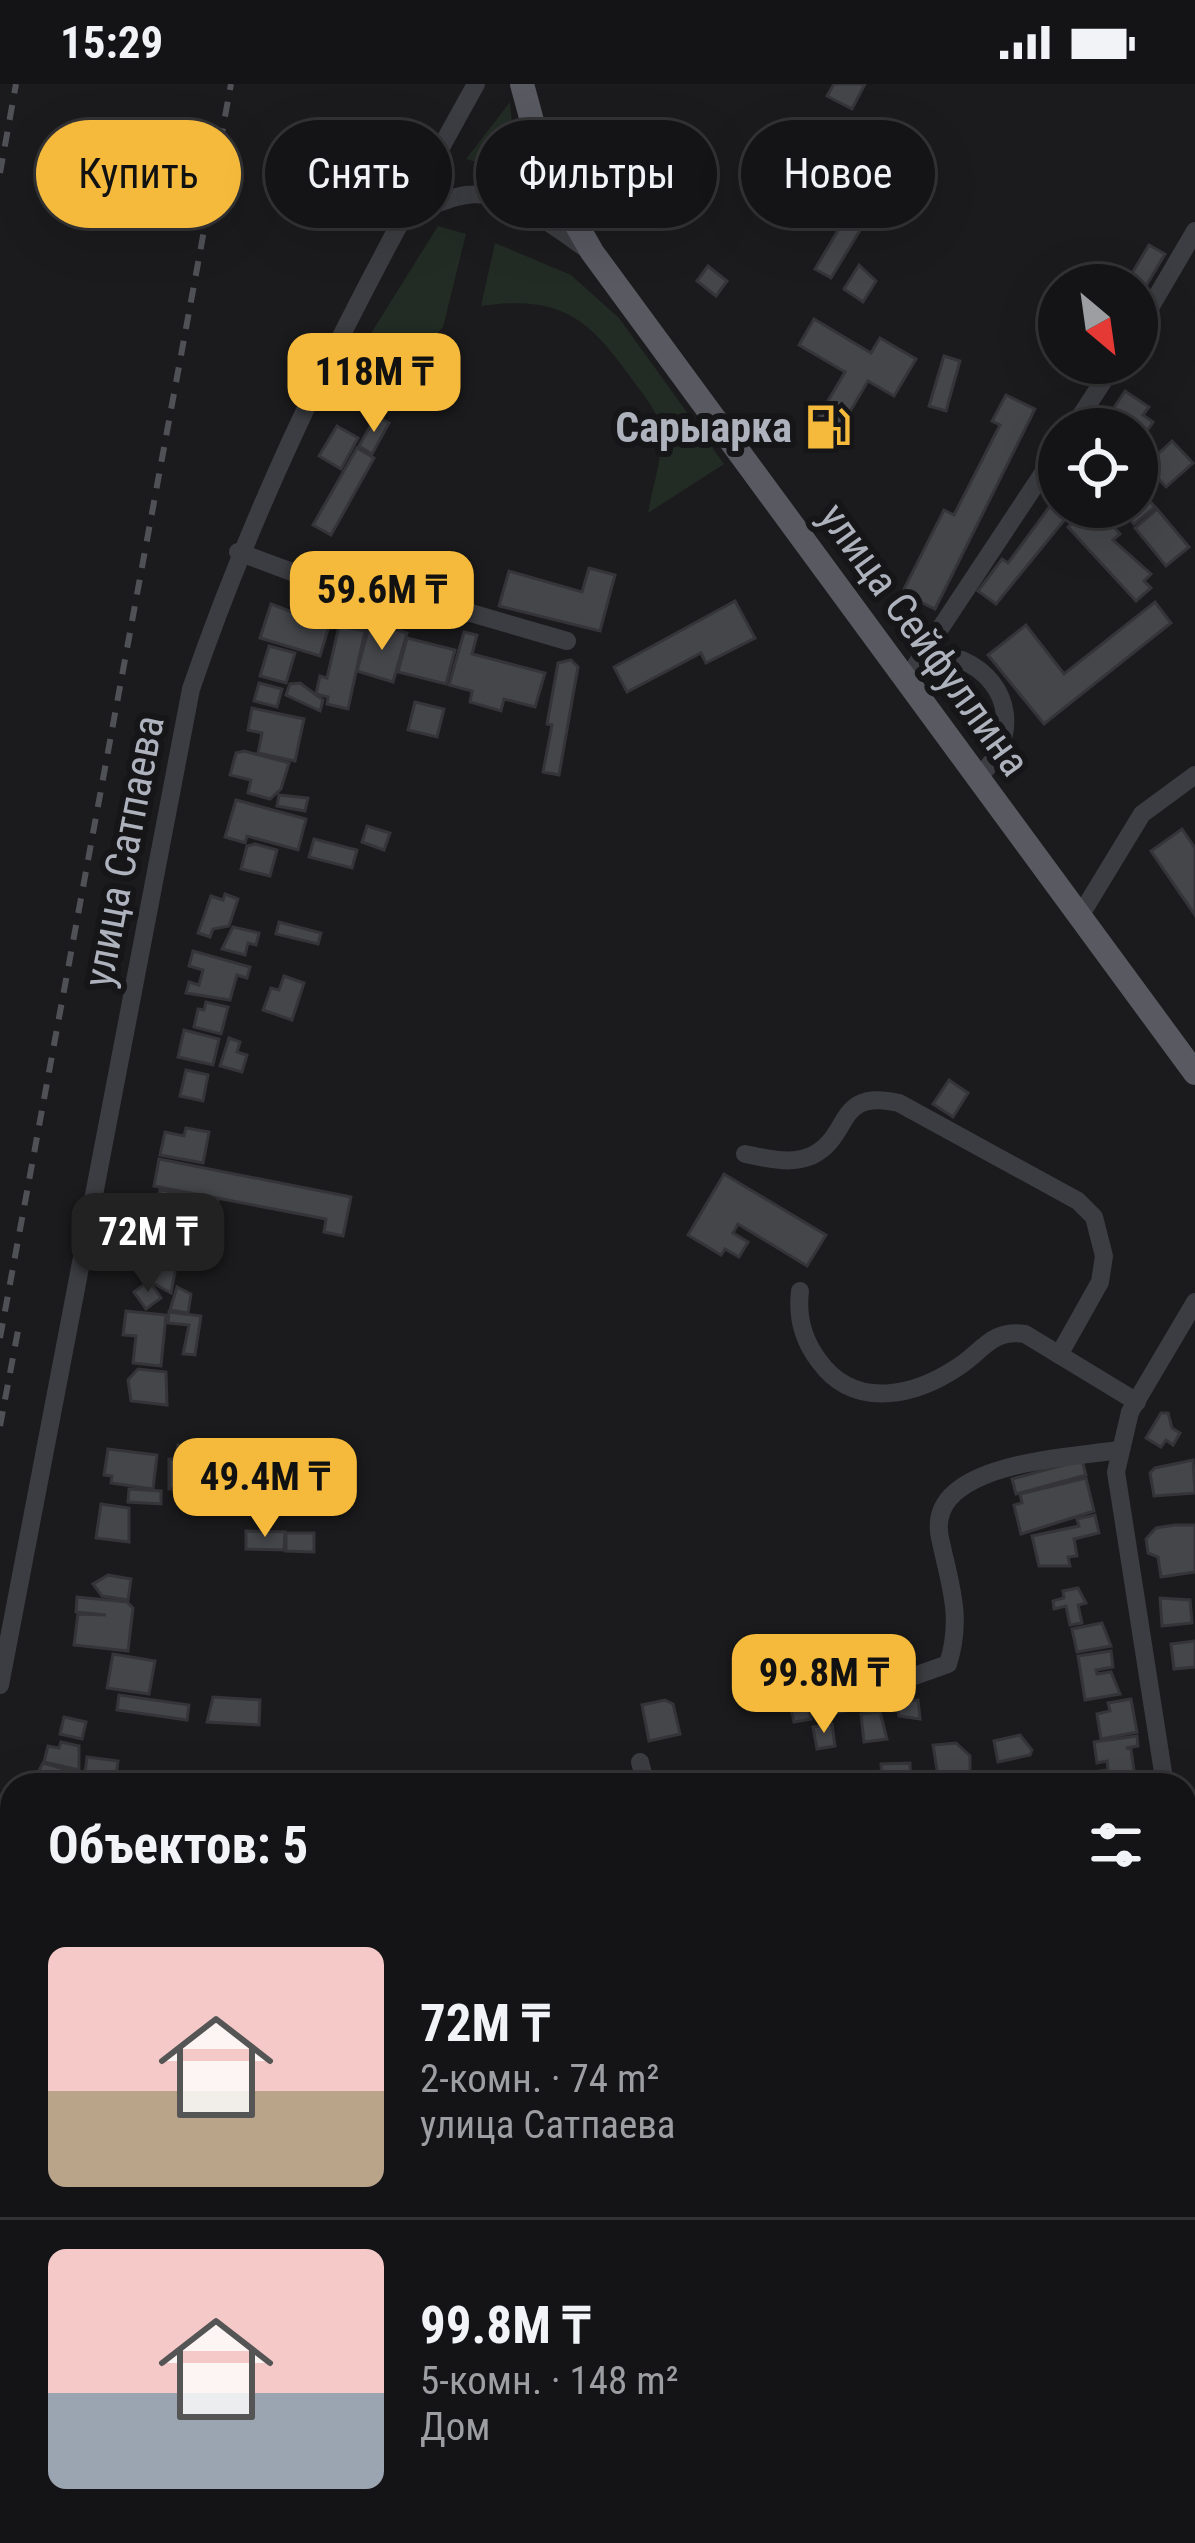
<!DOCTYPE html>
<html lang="ru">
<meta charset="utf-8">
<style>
body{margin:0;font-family:"Roboto Condensed",sans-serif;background:#212123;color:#f1f3f6;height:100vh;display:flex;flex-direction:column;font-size:45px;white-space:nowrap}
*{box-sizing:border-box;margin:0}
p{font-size:39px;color:#9d9ea1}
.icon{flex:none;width:66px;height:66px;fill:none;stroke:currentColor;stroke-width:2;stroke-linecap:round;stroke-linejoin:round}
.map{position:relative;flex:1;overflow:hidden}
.side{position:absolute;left:0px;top:1689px;width:1197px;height:771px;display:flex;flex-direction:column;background:#141416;border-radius:36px 36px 0 0;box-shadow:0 12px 48px #0002,0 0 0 3px #333335}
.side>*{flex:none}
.hud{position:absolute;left:36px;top:36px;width:1125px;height:108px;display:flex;gap:24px}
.needle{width:78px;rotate:151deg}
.controls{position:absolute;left:1038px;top:180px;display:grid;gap:24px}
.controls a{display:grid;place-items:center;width:120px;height:120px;border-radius:50%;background:#141416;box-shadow:0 12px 48px #0002,0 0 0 3px #333335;font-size:60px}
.price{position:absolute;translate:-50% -102px;padding:0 27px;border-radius:24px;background:#f5ba3b;color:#111;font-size:39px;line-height:78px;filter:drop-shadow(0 3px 6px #0008)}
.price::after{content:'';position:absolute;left:50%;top:72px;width:36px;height:27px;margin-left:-18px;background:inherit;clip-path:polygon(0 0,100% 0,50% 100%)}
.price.on{background:#222;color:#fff}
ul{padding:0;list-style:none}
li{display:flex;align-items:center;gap:36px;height:300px;padding:0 48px}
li+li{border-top:3px solid #333335}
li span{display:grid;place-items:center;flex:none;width:336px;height:240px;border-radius:18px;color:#555}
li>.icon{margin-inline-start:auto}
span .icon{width:144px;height:144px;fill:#fffc;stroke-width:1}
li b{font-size:51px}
h2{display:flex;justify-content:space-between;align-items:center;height:144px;padding:0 48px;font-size:51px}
.chip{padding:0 42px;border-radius:54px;background:#141416;box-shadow:0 12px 48px #0002,0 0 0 3px #333335;font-size:42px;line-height:108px}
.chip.on{background:#f5ba3b;color:#111}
.status{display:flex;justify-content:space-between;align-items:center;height:84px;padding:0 60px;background:#141416;direction:ltr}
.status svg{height:33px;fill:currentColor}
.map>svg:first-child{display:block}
.green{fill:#222c24}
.building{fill:#45464a;stroke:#353539;stroke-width:3}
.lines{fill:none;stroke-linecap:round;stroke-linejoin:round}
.minor{stroke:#3c3d42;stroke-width:18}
.major{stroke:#585961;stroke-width:24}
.rail{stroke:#4f5157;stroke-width:6;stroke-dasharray:15 12;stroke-linecap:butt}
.labels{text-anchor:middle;stroke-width:12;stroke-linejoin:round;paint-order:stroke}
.poi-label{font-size:42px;font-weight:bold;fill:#adb2bd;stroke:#161618;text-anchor:end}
.street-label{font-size:42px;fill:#adb2bd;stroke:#161618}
</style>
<div class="status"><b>15:29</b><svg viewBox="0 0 49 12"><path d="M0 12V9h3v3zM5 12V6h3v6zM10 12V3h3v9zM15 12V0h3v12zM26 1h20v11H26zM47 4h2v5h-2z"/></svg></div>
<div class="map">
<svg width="1195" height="2459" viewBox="0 0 1195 2459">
<rect width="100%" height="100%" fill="#1b1b1d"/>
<g class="green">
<path d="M510 18 517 90 466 75Z"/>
<path d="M438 142 466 150 443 243 396 298 385 325 364 326 355 275Z"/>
<path d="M495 159 571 191 619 234 724 380 648 429C652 404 664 371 661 346 660 331 643 310 634 298 590 236 563 210 481 222Z"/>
</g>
<g class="building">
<path d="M834 0H865L852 25 827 12Z"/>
<path d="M846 133 862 143 831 194 815 185Z"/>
<path d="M1149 161 1165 170 1137 217V201H1125Z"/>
<path d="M859 181 876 197 863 218 844 205Z"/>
<path d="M708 182 727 197 716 212 697 197Z"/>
<path d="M814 235 871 269 880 254 916 275 894 312 868 297 839 346 818 334 845 288 799 261Z"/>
<path d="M944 272 960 277 946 327 929 322Z"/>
<path d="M1125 307 1149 323 1143 331 1153 338 1137 361V345H1100Z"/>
<path d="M1006 311 1035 325 935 525 902 509 944 426 954 431 1000 341 992 337Z"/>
<path d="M376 332 389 339 372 370 359 362Z"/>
<path d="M337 342 358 354 341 385 319 372Z"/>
<path d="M1172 357 1193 379 1166 403 1146 381Z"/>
<path d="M357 364 374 374 331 451 313 441Z"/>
<path d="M1137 402 1155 423 1134 440 1119 423H1137Z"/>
<path d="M1059 410V423H1075L996 520 978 507 1002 475 1008 479Z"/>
<path d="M1087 425 1101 441 1107 436 1120 450 1113 456 1151 490 1144 497 1151 504 1136 517 1068 443Z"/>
<path d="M1157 425 1189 463 1166 482 1135 444Z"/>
<path d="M589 484 615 491 600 547 499 522 509 487 582 508Z"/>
<path d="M735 517 755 554 706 579 701 569 627 608 614 583Z"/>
<path d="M1155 518 1171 539 1044 640 988 571 1026 541 1064 590Z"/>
<path d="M271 520 329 542 320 572 260 554Z"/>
<path d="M339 542 365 547 348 625 327 620 328 613 316 610 320 592 327 594Z"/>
<path d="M382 542 407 549 393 598 357 587 369 543 381 547Z"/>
<path d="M464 548 477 551 472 570 545 589 535 623 504 615 501 627 470 618 472 607 449 601Z"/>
<path d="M407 554 455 566 446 600 398 588Z"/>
<path d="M269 562 295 569 286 599 260 592Z"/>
<path d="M571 576 578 583 559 691 543 688 552 641 547 640 558 579Z"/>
<path d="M259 599 282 605 277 623 254 617Z"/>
<path d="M300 599 323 616 320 627 286 611 290 600Z"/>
<path d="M415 618 444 625 437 653 408 646Z"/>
<path d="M252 624 304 635 295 677 258 669 262 649 248 646Z"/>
<path d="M244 667 289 679 281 705 270 715 248 709 251 696 230 691 236 669Z"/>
<path d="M279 711 308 714 305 727 277 722Z"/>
<path d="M236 716 306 735 298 766 247 752 245 759 225 753Z"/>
<path d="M367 742 390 749 384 766 362 758Z"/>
<path d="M1182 745 1195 764V831L1151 767Z"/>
<path d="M314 755 357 766 352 784 309 773Z"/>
<path d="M255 760 277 766 270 792 241 785 247 762Z"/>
<path d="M225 810 238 815 229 842 213 845 210 853 198 849 211 812 223 816Z"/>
<path d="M279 838 321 849 318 860 276 850Z"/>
<path d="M233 843 259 849 256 861 248 859 245 871 222 865Z"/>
<path d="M193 867 250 883 247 894 237 891 230 916 186 909 189 898 199 901 203 886 189 882Z"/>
<path d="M284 892 304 899 292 936 263 926 271 904 279 906Z"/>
<path d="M206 918 228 923 221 950 194 943 198 925 204 926Z"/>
<path d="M184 946 219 955 213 981 178 973Z"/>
<path d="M229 954 240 958 237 968 247 971 242 988 220 982Z"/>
<path d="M186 986 208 991 203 1017 180 1012Z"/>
<path d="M949 996 968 1009 953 1033 933 1020Z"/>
<path d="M186 1044 209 1048 203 1079 160 1071 165 1048 184 1052Z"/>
<path d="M159 1075 351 1113 343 1152 324 1148 326 1135 154 1102Z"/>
<path d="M724 1090 826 1151 807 1182 738 1140 733 1149 748 1158 739 1173 725 1165 721 1171 688 1151Z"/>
<path d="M160 1106 218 1115 217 1126 158 1117Z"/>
<path d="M157 1123 186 1128 181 1155 152 1149Z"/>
<path d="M157 1179 176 1183 171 1209 153 1199 148 1187Z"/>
<path d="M149 1197 161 1214 146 1225 134 1208Z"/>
<path d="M177 1203 191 1210 188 1229 170 1226Z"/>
<path d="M126 1227 166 1231 161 1282 133 1279 136 1252 123 1251Z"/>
<path d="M169 1228 201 1232 195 1271 183 1270 189 1241 168 1239Z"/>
<path d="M138 1285 166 1288 167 1321 131 1317 128 1296Z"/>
<path d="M1161 1329H1168L1172 1344 1180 1349 1173 1361 1166 1356 1161 1363 1146 1354Z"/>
<path d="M178 1361H191V1405H169V1375H178Z"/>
<path d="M108 1365 157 1371 153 1405 111 1399 112 1392 104 1391Z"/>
<path d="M1082 1376 1086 1391 1016 1410 1012 1395Z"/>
<path d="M1193 1376 1195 1409 1154 1412 1150 1389 1155 1384Z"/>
<path d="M1086 1394 1094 1427 1021 1450 1014 1421 1022 1419 1020 1410Z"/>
<path d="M129 1405 161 1407V1420L128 1418Z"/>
<path d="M101 1420 129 1424V1458L96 1454Z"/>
<path d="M1095 1431 1099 1449 1074 1455 1077 1472 1068 1473 1070 1482H1039L1032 1452 1079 1442 1077 1435Z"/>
<path d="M1174 1441H1195V1488L1161 1493 1158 1473 1148 1469 1146 1455 1156 1444Z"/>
<path d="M246 1447 285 1448 284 1466 246 1465Z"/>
<path d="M286 1449H314V1468L286 1467Z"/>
<path d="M108 1491 131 1495 128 1516 102 1512 93 1500Z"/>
<path d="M1078 1504 1086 1519 1078 1521 1082 1539 1070 1541 1066 1522 1054 1525 1053 1517 1064 1514 1063 1507Z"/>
<path d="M77 1513 127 1518 133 1524 128 1567 74 1561 78 1530 106 1531 76 1528Z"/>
<path d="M1160 1514 1190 1516 1192 1539 1162 1542Z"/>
<path d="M1102 1539 1111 1562 1077 1568 1072 1545Z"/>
<path d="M1195 1557V1583L1174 1585 1171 1560Z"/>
<path d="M1111 1567 1113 1583 1096 1586 1097 1590 1111 1588 1120 1610 1085 1616 1078 1572Z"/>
<path d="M113 1570 155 1577 149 1610 107 1604Z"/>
<path d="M802 1592 811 1635 794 1638 784 1596Z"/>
<path d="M872 1592 875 1621 826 1631 822 1598Z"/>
<path d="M119 1611 189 1621 187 1636 117 1626Z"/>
<path d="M213 1613 260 1616 259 1641 207 1638Z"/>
<path d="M1131 1615 1137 1648 1101 1655 1097 1630 1110 1627 1108 1619Z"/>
<path d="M665 1616 673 1620 680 1650 649 1657 642 1621Z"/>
<path d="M918 1616 920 1635 899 1632 896 1619Z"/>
<path d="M880 1628 887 1655 864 1658 861 1630Z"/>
<path d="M64 1633 86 1638 82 1655 60 1650Z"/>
<path d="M832 1640 835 1662 817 1665 813 1643Z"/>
<path d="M1020 1651 1032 1666 1030 1671 998 1678 994 1657Z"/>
<path d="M1137 1652 1138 1662 1126 1664 1131 1665 1135 1694 1086 1701 1084 1689 1108 1686 1107 1677 1097 1679 1094 1658Z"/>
<path d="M61 1658 79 1662V1686L44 1678 48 1662 59 1664Z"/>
<path d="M956 1659 970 1672V1692L939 1698 933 1661Z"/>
<path d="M87 1673 118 1677 116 1693 85 1689Z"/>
<path d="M43 1679 75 1688 72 1697 86 1701H31Z"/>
<path d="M910 1679 911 1701H882L881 1680Z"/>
<path d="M1190 2405 1195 2459H1162L1161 2448H1185V2406Z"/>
<path d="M196 2448H253L255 2452 254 2459H193Z"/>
<path d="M359 2448H411L408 2459H363Z"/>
<path d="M781 2448H842L844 2459H784Z"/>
</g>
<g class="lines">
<g class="minor">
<path d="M402 133C422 126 445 114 466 111 511 105 554 143 588 166"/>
<path d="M1137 246 1195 147"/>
<path d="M1072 345 1115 279"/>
<path d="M238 468 292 488 419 514 567 557"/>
<path d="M910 593 931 581 962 576C1014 599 1019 657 978 693"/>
<path d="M906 596 1059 365"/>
<path d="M1080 832 1142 730 1195 691"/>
<path d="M745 1070C766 1074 790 1081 811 1072 853 1052 834 1004 899 1019L1078 1117 1094 1133 1104 1172 1100 1198 1059 1271"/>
<path d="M800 1207C797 1232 803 1256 819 1277 855 1327 916 1312 961 1281 984 1265 993 1245 1025 1250L1137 1318"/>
<path d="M903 1596 948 1580C963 1533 950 1501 940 1454 924 1378 1069 1374 1118 1366"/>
<path d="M0 1601 191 605C266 386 364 201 476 0"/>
<path d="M640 1678 646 1701"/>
<path d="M1165 1701 1116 1388 1130 1328 1195 1218"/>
<path d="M1185 1757 1195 1756"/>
<path d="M1185 1837 1195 1912"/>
<path d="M1185 2333H1195"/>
<path d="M0 2343 12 2345"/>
<path d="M506 2448V2459"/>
<path d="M877 2448 880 2459"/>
<path d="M292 2459 294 2448"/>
</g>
<path class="major" d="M522 0 545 85 592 168 1195 989"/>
<g class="rail">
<path d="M0 89 16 0"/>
<path d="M0 1254 231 0"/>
<path d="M0 1342 20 1236"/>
</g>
</g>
<defs>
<g id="fuel-bare" transform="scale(3.6)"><path d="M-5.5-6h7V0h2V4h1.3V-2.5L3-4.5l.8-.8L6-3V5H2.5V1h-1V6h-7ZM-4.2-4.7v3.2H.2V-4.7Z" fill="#f5ba3b" stroke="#161618" stroke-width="2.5" paint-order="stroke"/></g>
</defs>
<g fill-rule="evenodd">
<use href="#fuel-bare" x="828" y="343"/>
</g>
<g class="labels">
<g class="poi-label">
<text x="792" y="358">Сарыарка</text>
</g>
<g class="street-label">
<text transform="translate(925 555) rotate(54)" y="15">улица Сейфуллина</text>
<text transform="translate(123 767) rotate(-79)" y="15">улица Сатпаева</text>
</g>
</g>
</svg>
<div class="controls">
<a><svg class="needle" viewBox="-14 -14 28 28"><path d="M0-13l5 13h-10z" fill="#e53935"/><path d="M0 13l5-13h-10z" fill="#9d9ea1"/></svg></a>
<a><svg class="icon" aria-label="locate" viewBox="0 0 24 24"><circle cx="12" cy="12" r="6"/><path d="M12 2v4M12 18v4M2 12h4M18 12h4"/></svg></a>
</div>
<b class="price" style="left:374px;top:351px">118M ₸</b>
<b class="price" style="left:382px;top:569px">59.6M ₸</b>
<b class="price on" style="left:148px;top:1211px">72M ₸</b>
<b class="price" style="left:265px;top:1456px">49.4M ₸</b>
<b class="price" style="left:824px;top:1652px">99.8M ₸</b>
<div class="hud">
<a class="chip on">Купить</a>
<a class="chip">Снять</a>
<a class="chip">Фильтры</a>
<a class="chip">Новое</a>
</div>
<section class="side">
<h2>Объектов: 5<svg class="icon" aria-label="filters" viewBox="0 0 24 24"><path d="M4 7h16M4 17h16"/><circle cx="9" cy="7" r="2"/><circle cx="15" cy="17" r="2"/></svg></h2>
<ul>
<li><span style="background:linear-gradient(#f6c9c9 60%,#b9a48a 0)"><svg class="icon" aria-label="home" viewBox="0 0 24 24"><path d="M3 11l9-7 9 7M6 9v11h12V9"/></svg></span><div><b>72M ₸</b><p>2-комн. · 74 m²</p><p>улица Сатпаева</p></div></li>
<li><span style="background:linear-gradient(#f6c9c9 60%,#9aa5b1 0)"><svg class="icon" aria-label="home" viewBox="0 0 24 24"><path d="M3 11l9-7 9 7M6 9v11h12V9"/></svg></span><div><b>99.8M ₸</b><p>5-комн. · 148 m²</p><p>Дом</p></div></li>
</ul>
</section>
</div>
